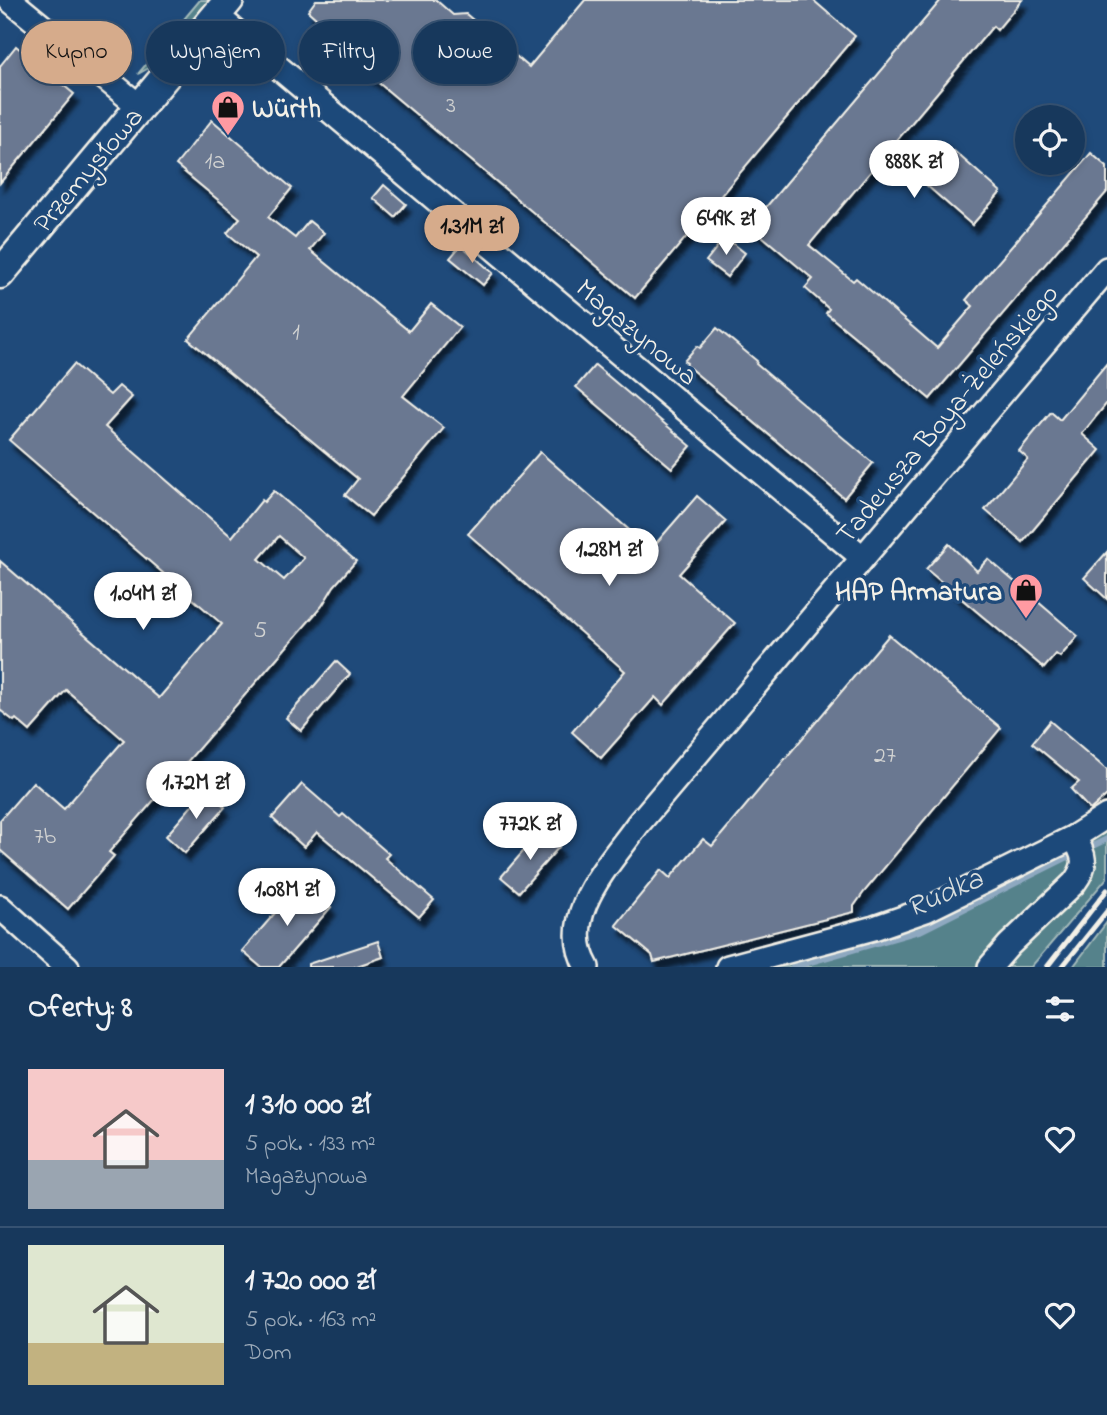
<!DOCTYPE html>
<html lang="pl">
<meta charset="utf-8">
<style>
body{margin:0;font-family:"Indie Flower",sans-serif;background:#244365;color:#f1f3f6;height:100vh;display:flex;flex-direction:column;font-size:26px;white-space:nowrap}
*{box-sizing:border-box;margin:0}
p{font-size:23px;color:#9eacbb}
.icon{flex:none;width:38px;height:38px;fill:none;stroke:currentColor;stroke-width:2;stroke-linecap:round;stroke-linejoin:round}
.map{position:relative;height:967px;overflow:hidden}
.drawer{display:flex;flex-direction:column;background:#17385c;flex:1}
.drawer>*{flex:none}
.guide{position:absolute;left:21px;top:21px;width:700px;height:63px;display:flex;gap:14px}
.tools{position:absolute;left:1015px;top:105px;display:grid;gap:14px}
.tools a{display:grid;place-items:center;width:70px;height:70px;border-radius:50%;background:#17385c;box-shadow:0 4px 10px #0003,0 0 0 2px #365272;font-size:35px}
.price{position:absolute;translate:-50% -60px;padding:0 16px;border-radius:24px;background:#fff;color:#222;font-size:23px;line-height:46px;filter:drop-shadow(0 2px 4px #0008)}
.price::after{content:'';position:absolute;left:50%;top:42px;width:21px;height:16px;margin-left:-10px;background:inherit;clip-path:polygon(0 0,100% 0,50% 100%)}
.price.selected{background:#d6ab8b;color:#111}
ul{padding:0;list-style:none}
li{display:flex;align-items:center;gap:21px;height:175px;padding:0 28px}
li+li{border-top:2px solid #365272}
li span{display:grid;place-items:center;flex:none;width:196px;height:140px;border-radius:0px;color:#555}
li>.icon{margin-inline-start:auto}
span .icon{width:84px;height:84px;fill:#fffc;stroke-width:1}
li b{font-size:30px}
h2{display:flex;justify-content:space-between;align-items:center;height:84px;padding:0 28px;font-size:30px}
.chip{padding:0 24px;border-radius:32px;background:#17385c;box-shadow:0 4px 10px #0003,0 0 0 2px #365272;font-size:24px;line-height:63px}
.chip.selected{background:#d6ab8b;color:#111}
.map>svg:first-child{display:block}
.green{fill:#55828b;stroke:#a4baba;stroke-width:2}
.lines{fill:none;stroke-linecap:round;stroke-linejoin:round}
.stream{stroke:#8ea8c0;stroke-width:6}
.building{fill:#6b7891;stroke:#f4f1e8;stroke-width:2;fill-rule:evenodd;filter:url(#shadow)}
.minor-casing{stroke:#f4f1e8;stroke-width:28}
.tertiary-casing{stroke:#f4f1e8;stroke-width:33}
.minor{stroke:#1f4a7a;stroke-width:23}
.tertiary{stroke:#1f4a7a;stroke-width:28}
.rail{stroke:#f4f1e8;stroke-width:5}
.labels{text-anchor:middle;stroke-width:7;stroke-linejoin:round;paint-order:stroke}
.number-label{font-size:24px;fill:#d2d3d2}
.poi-label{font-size:28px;font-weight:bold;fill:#f4f1e8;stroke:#1f4a7a;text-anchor:start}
.street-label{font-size:28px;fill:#f4f1e8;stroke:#1f4a7a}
.water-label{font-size:30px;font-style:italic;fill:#dadfde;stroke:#1f4a7a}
</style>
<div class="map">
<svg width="1107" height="967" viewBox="0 0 1107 967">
<defs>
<filter id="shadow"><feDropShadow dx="4.5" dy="8" stdDeviation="2" flood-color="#0009"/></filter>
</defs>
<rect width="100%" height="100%" fill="#1f4a7a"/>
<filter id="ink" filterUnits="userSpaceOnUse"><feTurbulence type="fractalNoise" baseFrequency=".0143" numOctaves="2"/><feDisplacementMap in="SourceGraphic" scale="14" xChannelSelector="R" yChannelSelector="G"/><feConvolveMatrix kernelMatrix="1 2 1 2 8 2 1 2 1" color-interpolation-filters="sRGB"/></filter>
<g filter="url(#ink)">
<g class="green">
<path d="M200 0H210L156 64 138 74Z"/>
<path d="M1107 827V878L1031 967H1000L1049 916 1085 839Z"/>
<path d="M1068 849 1076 865 983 967H760Z"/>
<path d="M1107 922V967H1073Z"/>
</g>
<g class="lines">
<g class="stream">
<path d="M1086 849 1107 839"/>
<path d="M793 967 922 930 1076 853"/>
</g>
</g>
<g class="building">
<path d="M316 0H436L453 15 466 14 529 67 585 0H813L855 36 635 298 319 33 325 26 308 11Z"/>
<path d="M941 0H1022L997 30 993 26 809 245 853 281 856 278 937 348 973 306 966 300 1091 153 1107 167V192L930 399 826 313 829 309 805 288 813 279 750 226Z"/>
<path d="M16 46 74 94 0 183V66Z"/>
<path d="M212 120 292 188 268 217 295 238 309 221 324 233 310 250 409 331 431 304 460 327 403 396 444 428 371 516 345 495 358 479 188 339 256 257 227 233 240 218 176 165Z"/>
<path d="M954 151 1001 192 972 225 925 184Z"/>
<path d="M384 185 406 204 395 217 373 198Z"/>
<path d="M725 237 745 253 727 277 706 261Z"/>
<path d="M461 245 493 273 483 285 450 258Z"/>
<path d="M717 328 757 361 756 364 873 463 844 498 686 365 687 363 684 361 697 346 700 348Z"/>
<path d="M1107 363V403L1082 434 1100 450 1023 542 985 510 1028 459 1019 451 1051 412 1060 420Z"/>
<path d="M74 364 110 395 119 386 132 397 105 427 232 537 262 500 264 502 274 491 356 561 334 586 322 606 109 852 114 856 68 909 0 850V820L33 782 64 809 124 740 66 690 30 731 16 719 14 721 0 710V561L159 698 222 624 9 440ZM279 536 304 558 284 580 259 559Z"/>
<path d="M595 365 691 446 672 468 576 387Z"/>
<path d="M540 452 651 549 697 496 726 521 679 574 735 623 663 705 655 697 601 758 572 732 625 671 468 534Z"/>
<path d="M949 544 977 571 988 559 1078 636 1060 657 1056 654 1044 668 926 569Z"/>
<path d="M1107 552V599L1084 578Z"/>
<path d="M889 635 1001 728 864 892 854 906V912L654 962 652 955 616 925 661 870 670 878 703 839 712 846Z"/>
<path d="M336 661 350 674 301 731 286 718Z"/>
<path d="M1050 721 1107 770V795L1090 810 1071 789 1079 782 1032 743Z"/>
<path d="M302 784 340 817 343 814 389 854 385 858 434 900 419 917 317 832 304 847 272 818Z"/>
<path d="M206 789 225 807 185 853 166 836Z"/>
<path d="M541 831 559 847 519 892 501 877Z"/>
<path d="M302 882 331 907 279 967H261L242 951Z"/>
<path d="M378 941 383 957 354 967H308V964Z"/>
</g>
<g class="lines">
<g class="minor-casing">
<g id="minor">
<path d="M10 0 139 106"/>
<path d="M216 15 862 557"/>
<path d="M0 907 67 967"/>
<path d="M587 967C557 916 610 864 638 824L1107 269"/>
<path d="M728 967 874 928 926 910 1074 837"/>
<path d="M990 967 1009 945 1074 883C1088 864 1085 857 1074 837L1107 816"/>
</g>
</g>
<g class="tertiary-casing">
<path id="tertiary" d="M0 274 229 0"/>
</g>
<use href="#minor" class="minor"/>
<use href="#tertiary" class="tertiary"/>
<g class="rail">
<path d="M1047 967 1107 890"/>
<path d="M1062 967 1107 911"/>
</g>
</g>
</g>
<defs>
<g id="shop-pin" transform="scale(1.75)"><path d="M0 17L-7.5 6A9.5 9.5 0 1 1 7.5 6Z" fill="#ff9aa2" stroke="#1f4a7a"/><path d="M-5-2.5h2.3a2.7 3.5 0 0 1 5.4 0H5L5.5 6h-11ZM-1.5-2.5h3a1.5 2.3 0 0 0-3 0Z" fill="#111"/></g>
</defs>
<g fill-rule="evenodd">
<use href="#shop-pin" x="228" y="107"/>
<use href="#shop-pin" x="1026" y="590"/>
</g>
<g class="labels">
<g class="number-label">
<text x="451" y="112">3</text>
<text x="215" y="168">1a</text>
<text x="296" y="339">1</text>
<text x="260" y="637">5</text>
<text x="885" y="762">27</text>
<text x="45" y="843">7b</text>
</g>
<g class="poi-label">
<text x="252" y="117">Würth</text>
<text x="1002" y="600" text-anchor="end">HAP Armatura</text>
</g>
<g class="street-label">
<text transform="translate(87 169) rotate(-50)" y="10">Przemysłowa</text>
<text transform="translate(638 331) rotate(40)" y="10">Magazynowa</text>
<text transform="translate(946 413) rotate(-50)" y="10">Tadeusza Boya-Żeleńskiego</text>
</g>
<g class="water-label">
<text transform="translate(944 892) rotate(-24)" y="10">Rudka</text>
</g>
</g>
</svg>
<div class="tools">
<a><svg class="icon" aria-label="locate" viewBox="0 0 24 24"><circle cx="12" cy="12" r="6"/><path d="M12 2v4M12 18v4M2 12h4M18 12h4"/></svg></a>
</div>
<b class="price" style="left:914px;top:200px">888K zł</b>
<b class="price" style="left:726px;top:257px">649K zł</b>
<b class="price selected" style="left:472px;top:265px">1.31M zł</b>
<b class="price" style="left:609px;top:588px">1.28M zł</b>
<b class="price" style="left:143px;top:632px">1.04M zł</b>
<b class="price" style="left:196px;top:821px">1.72M zł</b>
<b class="price" style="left:530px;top:862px">772K zł</b>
<b class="price" style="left:287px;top:928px">1.08M zł</b>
<div class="guide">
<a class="chip selected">Kupno</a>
<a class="chip">Wynajem</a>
<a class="chip">Filtry</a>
<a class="chip">Nowe</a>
</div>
</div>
<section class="drawer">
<h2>Oferty: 8<svg class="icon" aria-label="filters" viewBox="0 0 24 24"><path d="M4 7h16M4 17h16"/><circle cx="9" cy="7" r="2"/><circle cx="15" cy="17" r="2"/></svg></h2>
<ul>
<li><span style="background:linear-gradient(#f6c9c9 65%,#9aa5b1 0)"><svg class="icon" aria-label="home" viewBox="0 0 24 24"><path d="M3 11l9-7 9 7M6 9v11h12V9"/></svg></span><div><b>1 310 000 zł</b><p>5 pok. · 133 m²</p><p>Magazynowa</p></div><svg class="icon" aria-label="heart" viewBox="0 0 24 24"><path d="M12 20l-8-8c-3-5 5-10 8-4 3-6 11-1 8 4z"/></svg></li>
<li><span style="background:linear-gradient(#dfe7d0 70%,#c2b280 0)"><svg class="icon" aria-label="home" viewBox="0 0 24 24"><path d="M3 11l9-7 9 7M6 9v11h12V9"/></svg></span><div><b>1 720 000 zł</b><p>5 pok. · 163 m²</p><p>Dom</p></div><svg class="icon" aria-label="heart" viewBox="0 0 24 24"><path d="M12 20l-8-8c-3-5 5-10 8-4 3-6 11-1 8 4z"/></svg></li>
</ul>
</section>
